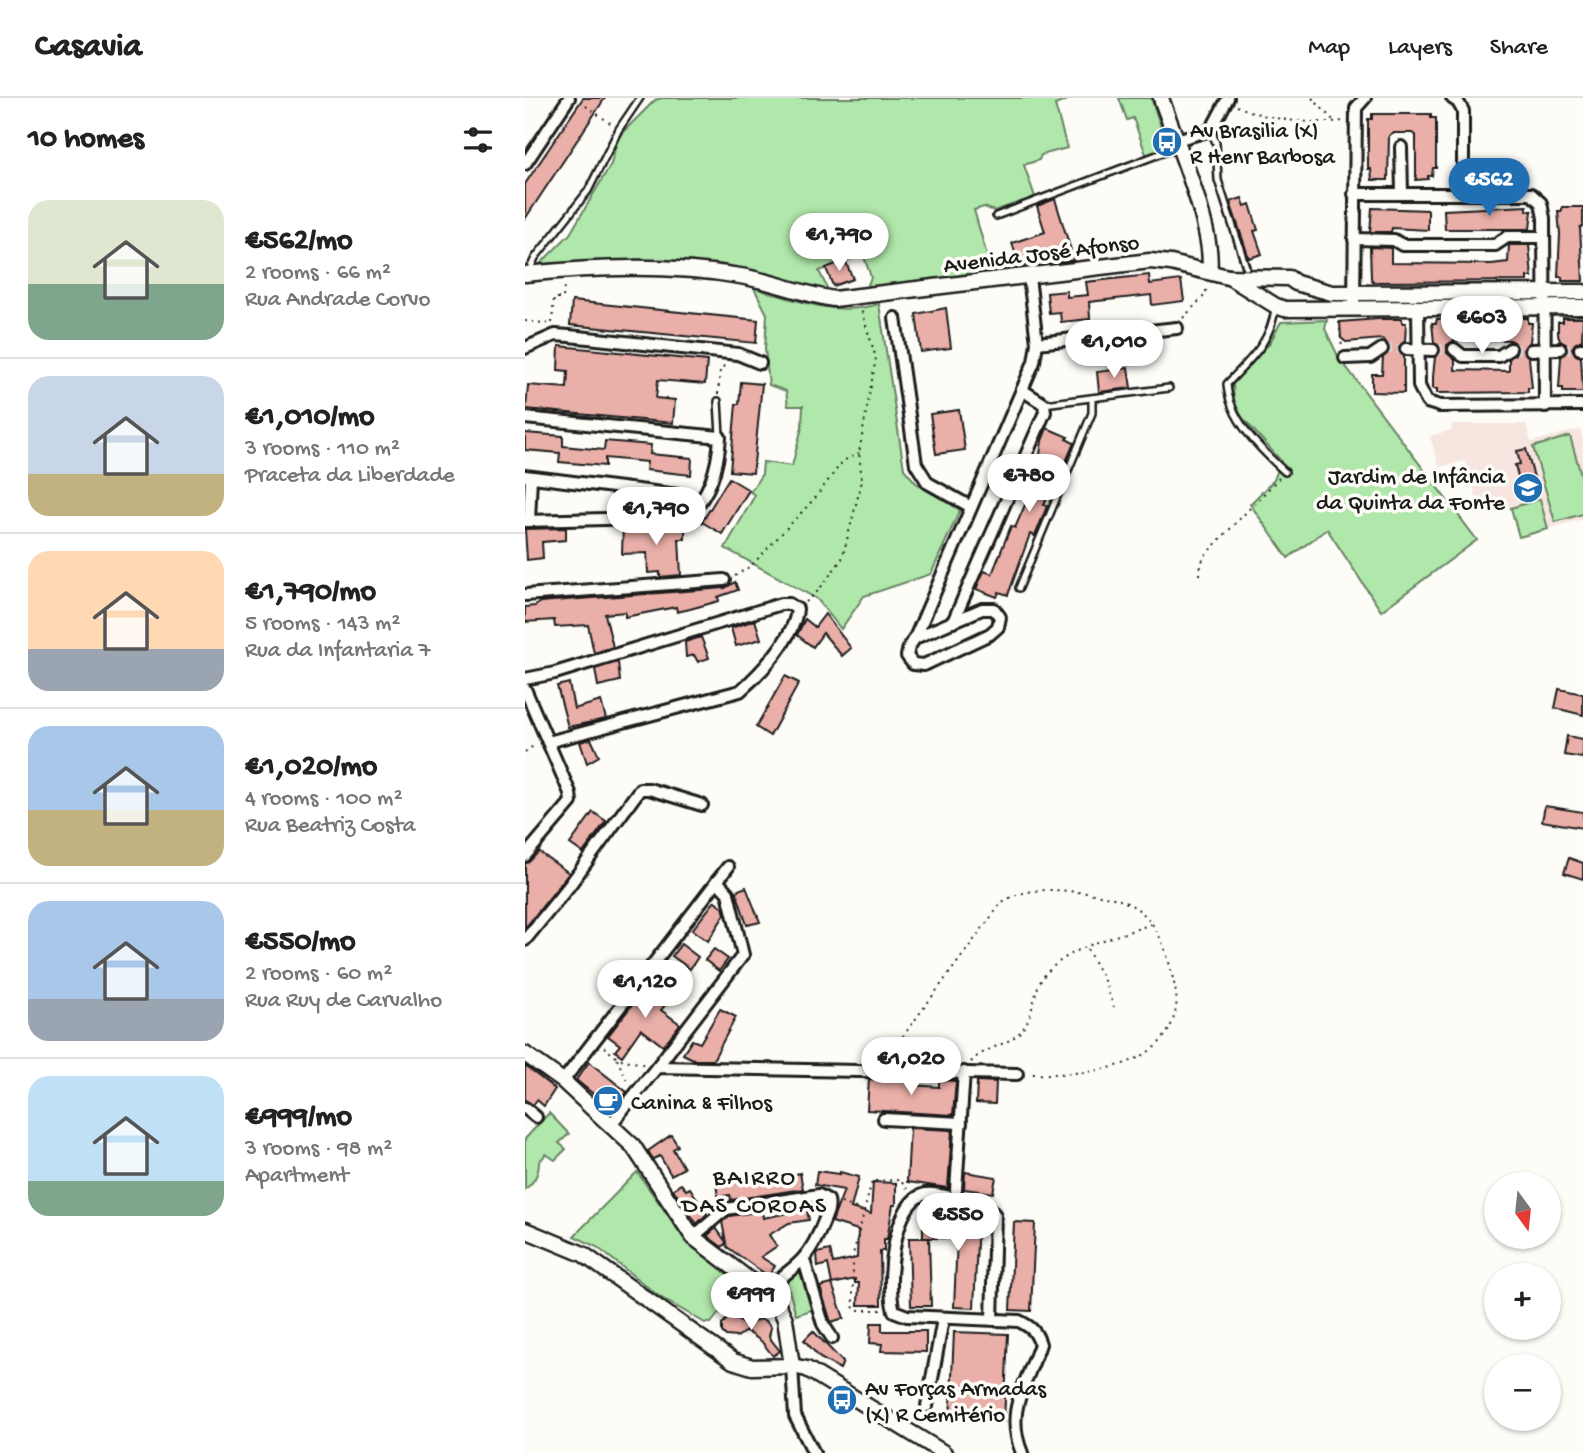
<!DOCTYPE html>
<meta charset="utf-8">
<style>
body{margin:0;font-family:"Gochi Hand",sans-serif;background:#f6f6f6;color:#222;height:100vh;display:flex;flex-direction:column;font-size:26px;white-space:nowrap}
*{box-sizing:border-box;margin:0}
p{font-size:23px;color:#767676}
.icon{flex:none;width:38px;height:38px;fill:none;stroke:currentColor;stroke-width:2;stroke-linecap:round;stroke-linejoin:round}
.map{position:relative;flex:1;overflow:hidden}
.panel{display:flex;flex-direction:column;background:#fff;width:525px}
.panel>*{flex:none}
.needle{width:46px;rotate:165deg}
.controls{position:absolute;left:959px;top:1074px;display:grid;gap:14px}
.controls a{display:grid;place-items:center;width:77px;height:77px;border-radius:50%;background:#fff;box-shadow:0 2px 5px #0004;font-size:35px}
.price{position:absolute;translate:-50% -60px;padding:0 16px;border-radius:24px;background:#fff;color:#222;font-size:23px;line-height:46px;filter:drop-shadow(0 2px 4px #0008)}
.price::after{content:'';position:absolute;left:50%;top:42px;width:21px;height:16px;margin-left:-10px;background:inherit;clip-path:polygon(0 0,100% 0,50% 100%)}
.price.active{background:#1f6fb2;color:#fff}
ul{padding:0;list-style:none}
li{display:flex;align-items:center;gap:21px;height:175px;padding:0 28px}
li+li{border-top:2px solid #e0e0e0}
li span{display:grid;place-items:center;flex:none;width:196px;height:140px;border-radius:21px;color:#555}
li>.icon{margin-inline-start:auto}
span .icon{width:84px;height:84px;fill:#fffc;stroke-width:1}
li b{font-size:30px}
h2{display:flex;justify-content:space-between;align-items:center;height:84px;padding:0 28px;font-size:30px}
header{display:flex;align-items:center;gap:42px;box-sizing:border-box;height:98px;padding:0 35px;background:#fff;border-bottom:2px solid #e0e0e0}
header strong{font-size:33px}
nav{display:flex;gap:38px;margin-inline-start:auto;font-size:24px}
main{display:flex;flex:1;min-height:0}
.map>svg:first-child{display:block}
.built{fill:#f7e5df}
.green{fill:#b0e7aa;stroke:#668263;stroke-width:2}
.building{fill:#eaafa8;stroke:#1c1c1c;stroke-width:2;fill-rule:evenodd}
.lines{fill:none;stroke-linecap:round;stroke-linejoin:round}
.minor-tunnel{stroke:#dbdad6;stroke-width:10;stroke-dasharray:10 5;stroke-linecap:butt}
.service-casing{stroke:#1c1c1c;stroke-width:10}
.minor-casing{stroke:#1c1c1c;stroke-width:16}
.tertiary-casing{stroke:#1c1c1c;stroke-width:19}
.path{stroke:#1c1c1c;stroke-width:2;stroke-dasharray:2 5;stroke-linecap:butt}
.service{stroke:#fdfcf7;stroke-width:5}
.minor{stroke:#fdfcf7;stroke-width:10}
.tertiary{stroke:#fdfcf7;stroke-width:14}
.labels{text-anchor:middle;stroke-width:7;stroke-linejoin:round;paint-order:stroke}
.poi-label{font-size:23px;fill:#1c1c1c;stroke:#fdfcf7;text-anchor:start}
.street-label{font-size:23px;fill:#1c1c1c;stroke:#fdfcf7}
.neighbourhood-label{font-size:24px;letter-spacing:2px;fill:#1c1c1c;stroke:#fdfcf7}
</style>
<header>
<strong>Casavia</strong>
<nav><a>Map</a><a>Layers</a><a>Share</a></nav>
</header>
<main>
<section class="panel">
<h2>10 homes<svg class="icon" aria-label="filters" viewBox="0 0 24 24"><path d="M4 7h16M4 17h16"/><circle cx="9" cy="7" r="2"/><circle cx="15" cy="17" r="2"/></svg></h2>
<ul>
<li><span style="background:linear-gradient(#dfe7d0 60%,#7fa58c 0)"><svg class="icon" aria-label="home" viewBox="0 0 24 24"><path d="M3 11l9-7 9 7M6 9v11h12V9"/></svg></span><div><b>€562/mo</b><p>2 rooms · 66 m²</p><p>Rua Andrade Corvo</p></div></li>
<li><span style="background:linear-gradient(#c9d6e8 70%,#c2b280 0)"><svg class="icon" aria-label="home" viewBox="0 0 24 24"><path d="M3 11l9-7 9 7M6 9v11h12V9"/></svg></span><div><b>€1,010/mo</b><p>3 rooms · 110 m²</p><p>Praceta da Liberdade</p></div></li>
<li><span style="background:linear-gradient(#ffd9b3 70%,#9aa5b1 0)"><svg class="icon" aria-label="home" viewBox="0 0 24 24"><path d="M3 11l9-7 9 7M6 9v11h12V9"/></svg></span><div><b>€1,790/mo</b><p>5 rooms · 143 m²</p><p>Rua da Infantaria 7</p></div></li>
<li><span style="background:linear-gradient(#a9c7e8 60%,#c2b280 0)"><svg class="icon" aria-label="home" viewBox="0 0 24 24"><path d="M3 11l9-7 9 7M6 9v11h12V9"/></svg></span><div><b>€1,020/mo</b><p>4 rooms · 100 m²</p><p>Rua Beatriz Costa</p></div></li>
<li><span style="background:linear-gradient(#a9c7e8 70%,#9aa5b1 0)"><svg class="icon" aria-label="home" viewBox="0 0 24 24"><path d="M3 11l9-7 9 7M6 9v11h12V9"/></svg></span><div><b>€550/mo</b><p>2 rooms · 60 m²</p><p>Rua Ruy de Carvalho</p></div></li>
<li><span style="background:linear-gradient(#bfe0f5 75%,#7fa58c 0)"><svg class="icon" aria-label="home" viewBox="0 0 24 24"><path d="M3 11l9-7 9 7M6 9v11h12V9"/></svg></span><div><b>€999/mo</b><p>3 rooms · 98 m²</p><p>Apartment</p></div></li>
</ul>
</section>
<div class="map">
<svg width="1058" height="1355" viewBox="0 0 1058 1355">
<rect width="100%" height="100%" fill="#fdfcf7"/>
<filter id="ink" filterUnits="userSpaceOnUse"><feTurbulence type="fractalNoise" baseFrequency=".0143" numOctaves="2"/><feDisplacementMap in="SourceGraphic" scale="14" xChannelSelector="R" yChannelSelector="G"/><feConvolveMatrix kernelMatrix="1 2 1 2 8 2 1 2 1" color-interpolation-filters="sRGB"/></filter>
<g filter="url(#ink)">
<path class="built" d="M926 326H1001L1006 344 1055 331 1058 342V421L994 439 986 410 957 418 940 363 914 369 905 338 927 332Z"/>
<g class="green">
<path d="M137 0H547L530 7 542 50 516 57 514 62 499 67 510 99 469 113 459 109 449 112 467 175 341 192 346 179 338 156 294 173 305 196C205 162 118 158 13 168L45 136 86 66 93 39 130 2Z"/>
<path d="M594 0H626L643 50 622 59 608 20 602 22Z"/>
<path d="M229 190C272 202 309 219 354 206L379 371 391 385 435 412 406 476 339 498 316 531 292 501 200 450 230 397 225 394 237 376 238 364 267 368 277 329 278 308H263L261 293 244 287 240 251 242 216Z"/>
<path d="M802 222 800 231 813 258 952 442 856 513 802 431 763 460 725 406 749 382 756 363 709 310 708 286 744 246 756 224Z"/>
<path d="M1045 338 1058 384V416L1030 424 1008 349Z"/>
<path d="M1015 401 1023 431 994 439 986 410Z"/>
<path d="M24 1015 44 1036 34 1045 41 1051 30 1062 21 1056 14 1064C14 1076 10 1084 0 1091V1041Z"/>
<path d="M112 1074 159 1140 217 1185 216 1188 247 1214 226 1218 194 1215 186 1225H180L135 1199 72 1149 49 1138Z"/>
<path d="M270 1174 277 1175 279 1178 289 1211 271 1217 262 1185V1181Z"/>
</g>
<g class="building">
<path d="M58 0H80L0 121V86Z"/>
<path d="M847 16H906V20H911V70H908L907 78H903V81L891 82V37L887 35H867L864 38 863 82H847L846 71H843V21H847Z"/>
<path d="M717 100 720 108 725 106 733 132 729 133 737 156 724 160 705 104Z"/>
<path d="M530 101 549 162 529 165 527 158 495 169 487 145 520 134 512 108Z"/>
<path d="M1002 108V113H1007L1005 131H920L919 112Z"/>
<path d="M1037 109H1058V127L1055 130 1058 183H1037V179H1033L1035 136 1033 113H1037Z"/>
<path d="M847 110 903 112V132L867 130 866 134H845Z"/>
<path d="M984 147H1004L1007 179H1002V183L848 184 846 180 845 149 866 150V165L966 166 983 164Z"/>
<path d="M320 162 328 181 308 188 301 170Z"/>
<path d="M624 177 625 186 656 182 659 203 627 207 626 197 564 204 565 221 536 224 535 214 524 215 522 195 542 193V199L563 197 561 184Z"/>
<path d="M47 203 233 222 231 245 45 227Z"/>
<path d="M421 210 426 250 396 254 391 216Z"/>
<path d="M979 220H1003V225H1007L1005 244 998 252 1004 260 1007 290H1003V294L912 295V291H908V279L910 259 916 252 909 244 907 225H911L912 221ZM947 241 985 242 989 244 993 251 984 261V273L930 272V262L922 255V247L930 242Z"/>
<path d="M1038 220H1058L1057 242 1051 245 1047 250 1051 257 1056 259 1058 294H1038V290H1034L1036 259 1043 251 1041 246 1035 243 1033 236V224H1038Z"/>
<path d="M853 221H877V225H881L880 243 873 251 879 258V295L847 294V276H857L858 259 864 254 861 244 857 241 821 244 816 240 815 224Z"/>
<path d="M34 248 182 263 180 286 133 282 131 300 150 302 148 325 1 311 3 287 42 290 43 273 33 272Z"/>
<path d="M603 270 606 290 574 294 572 274Z"/>
<path d="M216 284 237 286 228 375 205 373 211 306H214Z"/>
<path d="M434 312 440 352 411 356 405 316Z"/>
<path d="M522 330 543 339 541 341 549 345 534 380 531 379 519 407 522 408 510 438 505 436 483 497 474 494 472 499 451 491 459 473 467 476 486 428 490 430 503 400 499 398 514 363 517 343Z"/>
<path d="M0 335 38 338V348L79 352 80 343 126 347 125 356 167 360 166 377 121 372 122 364 80 360V368L34 364 35 355 0 352Z"/>
<path d="M1001 351 1012 390 993 395 990 383 994 382 990 367 995 366 992 353Z"/>
<path d="M204 380 224 392 197 436 177 424Z"/>
<path d="M103 399 129 406 130 412 87 413V402H102Z"/>
<path d="M160 427V441H154L156 477 135 479V474L123 475 122 455 97 456 98 428Z"/>
<path d="M41 430V442L17 444 18 460 2 462 0 431Z"/>
<path d="M210 484 213 492 193 499 194 503 165 511 152 514 151 509 100 519V514L80 516 88 549 69 555 63 527 30 529 29 522 0 524V509L10 508 15 504 200 490Z"/>
<path d="M300 516 326 550 317 558 298 535 288 549 272 537 280 521 290 529Z"/>
<path d="M230 522 236 541 211 548 206 530Z"/>
<path d="M176 539 184 560 173 564 169 557 161 559 160 544Z"/>
<path d="M93 564 95 583 73 588 70 571Z"/>
<path d="M260 578 274 585 245 638 231 629Z"/>
<path d="M44 585 49 611 76 603 81 621 43 629 32 588Z"/>
<path d="M1034 591 1058 596V617L1030 610Z"/>
<path d="M1042 638 1058 641V660L1039 657Z"/>
<path d="M66 641 74 658 62 665 55 644Z"/>
<path d="M1020 708 1058 714V730L1017 723Z"/>
<path d="M68 714 81 723 58 755 45 746Z"/>
<path d="M14 754 44 775 0 830V766Z"/>
<path d="M1044 760 1058 765V781L1039 775Z"/>
<path d="M221 789 235 824 222 827 211 793Z"/>
<path d="M190 803 198 809 200 816 183 843 167 832Z"/>
<path d="M156 846 173 859 165 871 147 858Z"/>
<path d="M189 851 203 861 194 873 180 862Z"/>
<path d="M124 885 145 901 136 912 155 926 138 948 116 931 97 958 90 953 95 947 83 938Z"/>
<path d="M195 911 211 919 188 962H170L158 956 167 942 175 945Z"/>
<path d="M64 964 102 994 88 1012 51 982Z"/>
<path d="M0 968 30 991 19 1008 12 1002 8 1007 0 1002Z"/>
<path d="M344 981 387 983V987L414 989V982L431 983 428 1017 342 1012Z"/>
<path d="M452 983 471 984 470 1006 451 1005Z"/>
<path d="M385 1030 427 1032 423 1090 382 1084Z"/>
<path d="M146 1037 153 1048 148 1051 159 1070 146 1077 135 1058 128 1061 123 1053Z"/>
<path d="M292 1073 315 1076V1074L334 1079 326 1110 346 1116 348 1084 371 1085V1107H368L362 1141H359V1153H355L356 1207H333L334 1185H330V1181L307 1186 303 1166 293 1169 292 1155 305 1152 308 1165 332 1160 333 1132 307 1124 319 1092 290 1087Z"/>
<path d="M440 1074 471 1079 468 1095 439 1091Z"/>
<path d="M275 1075 278 1091 206 1102 205 1097 193 1099 191 1086 203 1084 202 1080 217 1077 218 1084 242 1079 243 1083Z"/>
<path d="M156 1086 161 1092 165 1090 182 1116 172 1126 148 1091Z"/>
<path d="M281 1107 284 1122 264 1125 244 1137 252 1148 236 1159 250 1168 243 1178 202 1149 201 1145 197 1149 182 1138 191 1130 201 1144 197 1124 204 1118 237 1113 238 1120 268 1114 267 1109Z"/>
<path d="M398 1117 453 1122 449 1210 429 1209 432 1140H398Z"/>
<path d="M489 1124 510 1125 506 1213 485 1212Z"/>
<path d="M384 1140H404L406 1208H386Z"/>
<path d="M307 1186 319 1220 306 1224 295 1189Z"/>
<path d="M210 1219 221 1228 234 1221 241 1223 246 1229 244 1239 255 1253 248 1258 236 1243 221 1233 212 1239 201 1238 197 1234V1226L203 1220Z"/>
<path d="M346 1225H357V1233H401V1254L356 1253 357 1246 345 1245Z"/>
<path d="M288 1233 318 1264 315 1271 295 1260 279 1242Z"/>
<path d="M429 1234 483 1236 479 1324 425 1322Z"/>
</g>
<g class="lines">
<g class="minor-tunnel">
<path d="M857 251H881"/>
<path d="M985 251 1006 252"/>
<path d="M1035 251H1055"/>
<path d="M908 252 929 251"/>
</g>
<g class="service-casing">
<g id="service">
<path d="M686 32 691 45 693 82 721 169"/>
<path d="M471 118 653 49"/>
<path d="M4 173 10 160 63 93 94 31 115 0"/>
<path d="M750 211C745 246 725 261 702 286 704 321 735 351 760 374"/>
<path d="M193 303 195 338"/>
<path d="M519 306 644 290"/>
<path d="M494 490 567 315V300"/>
</g>
</g>
<g class="minor-casing">
<g id="minor">
<path d="M927 0 933 4 938 13V95"/>
<path d="M651 42 686 32 703 0"/>
<path d="M876 49 877 95"/>
<path d="M0 66 44 0"/>
<path d="M829 96H1006L1016 105 1019 120 1020 308"/>
<path d="M829 141 869 142 877 147H970L982 139H1019"/>
<path d="M829 209 831 10 840 0"/>
<path d="M893 209 894 288 902 304 915 308 1058 307"/>
<path d="M370 220 391 366 403 385 446 409"/>
<path d="M512 245 652 230"/>
<path d="M0 250 30 237 44 238 213 256 235 265"/>
<path d="M881 251 908 252"/>
<path d="M929 251 938 258H974L985 251"/>
<path d="M1055 251H1058"/>
<path d="M1006 252 1035 251"/>
<path d="M820 260 845 259 857 251"/>
<path d="M0 320 195 339C193 370 185 398 161 419L0 423"/>
<path d="M0 378 153 397"/>
<path d="M4 423 6 379"/>
<path d="M0 497 199 482"/>
<path d="M457 511H469L475 519 473 529 465 536 399 567 388 566 382 558 384 549 390 540Z"/>
<path d="M428 524 520 314 519 306 497 292"/>
<path d="M390 540 509 264 512 245 504 179"/>
<path d="M0 581 30 575 256 506H264L272 511C270 539 235 576 215 593L23 644"/>
<path d="M0 591 45 695 46 704 0 758"/>
<path d="M0 842 44 788 115 691H124L177 707"/>
<path d="M132 969 218 857 203 795 192 783"/>
<path d="M38 983 203 769"/>
<path d="M0 1010 11 1019"/>
<path d="M359 1021 436 1025"/>
<path d="M87 1025 132 969 492 976"/>
<path d="M431 1092 439 974"/>
<path d="M168 1139 201 1111 294 1097 303 1102C305 1110 302 1115 299 1123 284 1162 272 1168 239 1192"/>
<path d="M279 1162 298 1226 307 1240"/>
<path d="M467 1222 470 1117 465 1111C450 1106 415 1094 401 1096 368 1101 361 1186 369 1213L382 1218 494 1223C506 1229 511 1233 515 1246 502 1286 479 1312 497 1355"/>
<path d="M267 1268 270 1318 289 1355"/>
<path d="M402 1308 418 1221"/>
</g>
</g>
<g class="tertiary-casing">
<g id="tertiary">
<path d="M636 0C650 41 691 134 684 174"/>
<path d="M0 176C71 169 144 166 215 178 247 183 276 196 309 201L625 163 646 165 703 179 764 180 771 185 807 195 1058 194"/>
<path d="M704 179 751 208 760 211 1058 209"/>
<path d="M0 956 38 983 108 1048 168 1139 251 1202 260 1221 267 1268"/>
<path d="M0 1132 58 1156 208 1263 227 1269 267 1268 282 1271 419 1355"/>
</g>
</g>
<g class="path">
<path d="M787 0 809 23"/>
<path d="M55 4 88 27"/>
<path d="M712 8C746 23 783 26 819 23"/>
<path d="M658 220 680 197 682 189"/>
<path d="M0 223 27 226"/>
<path d="M814 224 817 250"/>
<path d="M27 225 29 200H38L39 187"/>
<path d="M193 296 195 272 201 266"/>
<path d="M675 477 676 465 682 455 754 380"/>
<path d="M210 478 227 467 290 400 318 363 334 355"/>
<path d="M281 504 293 493 317 461 337 383 334 355 351 260 336 211"/>
<path d="M0 654 11 646"/>
<path d="M562 851 578 880 589 909"/>
<path d="M79 949 92 960 121 967"/>
<path d="M92 961 103 985"/>
<path d="M361 961 477 804C499 791 519 791 544 793 603 799 628 806 645 868 648 882 653 896 651 910 641 975 554 977 504 976"/>
<path d="M446 964C459 949 483 948 496 933 510 917 507 894 519 878 543 848 592 839 626 826"/>
<path d="M316 1105 337 1112"/>
<path d="M356 1212H330L328 1208V1157L347 1083 375 1082 382 1091"/>
</g>
<use href="#service" class="service"/>
<use href="#minor" class="minor"/>
<use href="#tertiary" class="tertiary"/>
</g>
</g>
<defs>
<g id="bus-disc" transform="scale(1.575)"><circle r="9.5" fill="#1f6fb2" stroke="#fdfcf7"/><path d="M-5-6H5V4H4V6H2V4H-2V6H-4V4H-5ZM-3.5-4V0h7V-4ZM-3.5 1.2v1.5H-2V1.2ZM2 1.2v1.5H3.5V1.2Z" fill="#fff"/></g>
<g id="school-disc" transform="scale(1.575)"><circle r="9.5" fill="#1f6fb2" stroke="#fdfcf7"/><path d="M0-5L7-2L0 1L-7-2ZM-4 1L0 2.5L4 1V4Q0 6-4 4Z" fill="#fff"/></g>
<g id="cafe-disc" transform="scale(1.575)"><circle r="9.5" fill="#1f6fb2" stroke="#fdfcf7"/><path d="M-5.5-4.5H6V0H3Q3 3.5 0 3.5H-2.5Q-5.5 3.5-5.5 0ZM3-3.2v2h1.7v-2ZM-6 4.5H4V6H-6Z" fill="#fff"/></g>
</defs>
<g fill-rule="evenodd">
<use href="#bus-disc" x="642" y="44"/>
<use href="#school-disc" x="1003" y="390"/>
<use href="#cafe-disc" x="83" y="1003"/>
<use href="#bus-disc" x="317" y="1302"/>
</g>
<g class="labels">
<g class="poi-label">
<text x="665" y="39">Av Brasilia (X)<tspan x="665" dy="26">R Henr Barbosa</tspan></text>
<text x="980" y="385" text-anchor="end">Jardim de Infância<tspan x="980" dy="26">da Quinta da Fonte</tspan></text>
<text x="106" y="1011">Canina &amp; Filhos</text>
<text x="340" y="1297">Av Forças Armadas<tspan x="340" dy="26">(X) R Cemitério</tspan></text>
</g>
<g class="street-label">
<text transform="translate(516 154) rotate(-7)" y="8">Avenida José Afonso</text>
</g>
<g class="neighbourhood-label">
<text x="230" y="1086">BAIRRO<tspan x="230" dy="28">DAS COROAS</tspan></text>
</g>
</g>
</svg>
<div class="controls">
<a><svg class="needle" viewBox="-14 -14 28 28"><path d="M0-13l5 13h-10z" fill="#e53935"/><path d="M0 13l5-13h-10z" fill="#767676"/></svg></a>
<a>+</a>
<a>−</a>
</div>
<b class="price active" style="left:964px;top:120px">€562</b>
<b class="price" style="left:314px;top:175px">€1,790</b>
<b class="price" style="left:957px;top:258px">€603</b>
<b class="price" style="left:589px;top:282px">€1,010</b>
<b class="price" style="left:504px;top:416px">€780</b>
<b class="price" style="left:131px;top:449px">€1,790</b>
<b class="price" style="left:120px;top:922px">€1,120</b>
<b class="price" style="left:386px;top:999px">€1,020</b>
<b class="price" style="left:433px;top:1155px">€550</b>
<b class="price" style="left:226px;top:1234px">€999</b>
</div>
</main>
